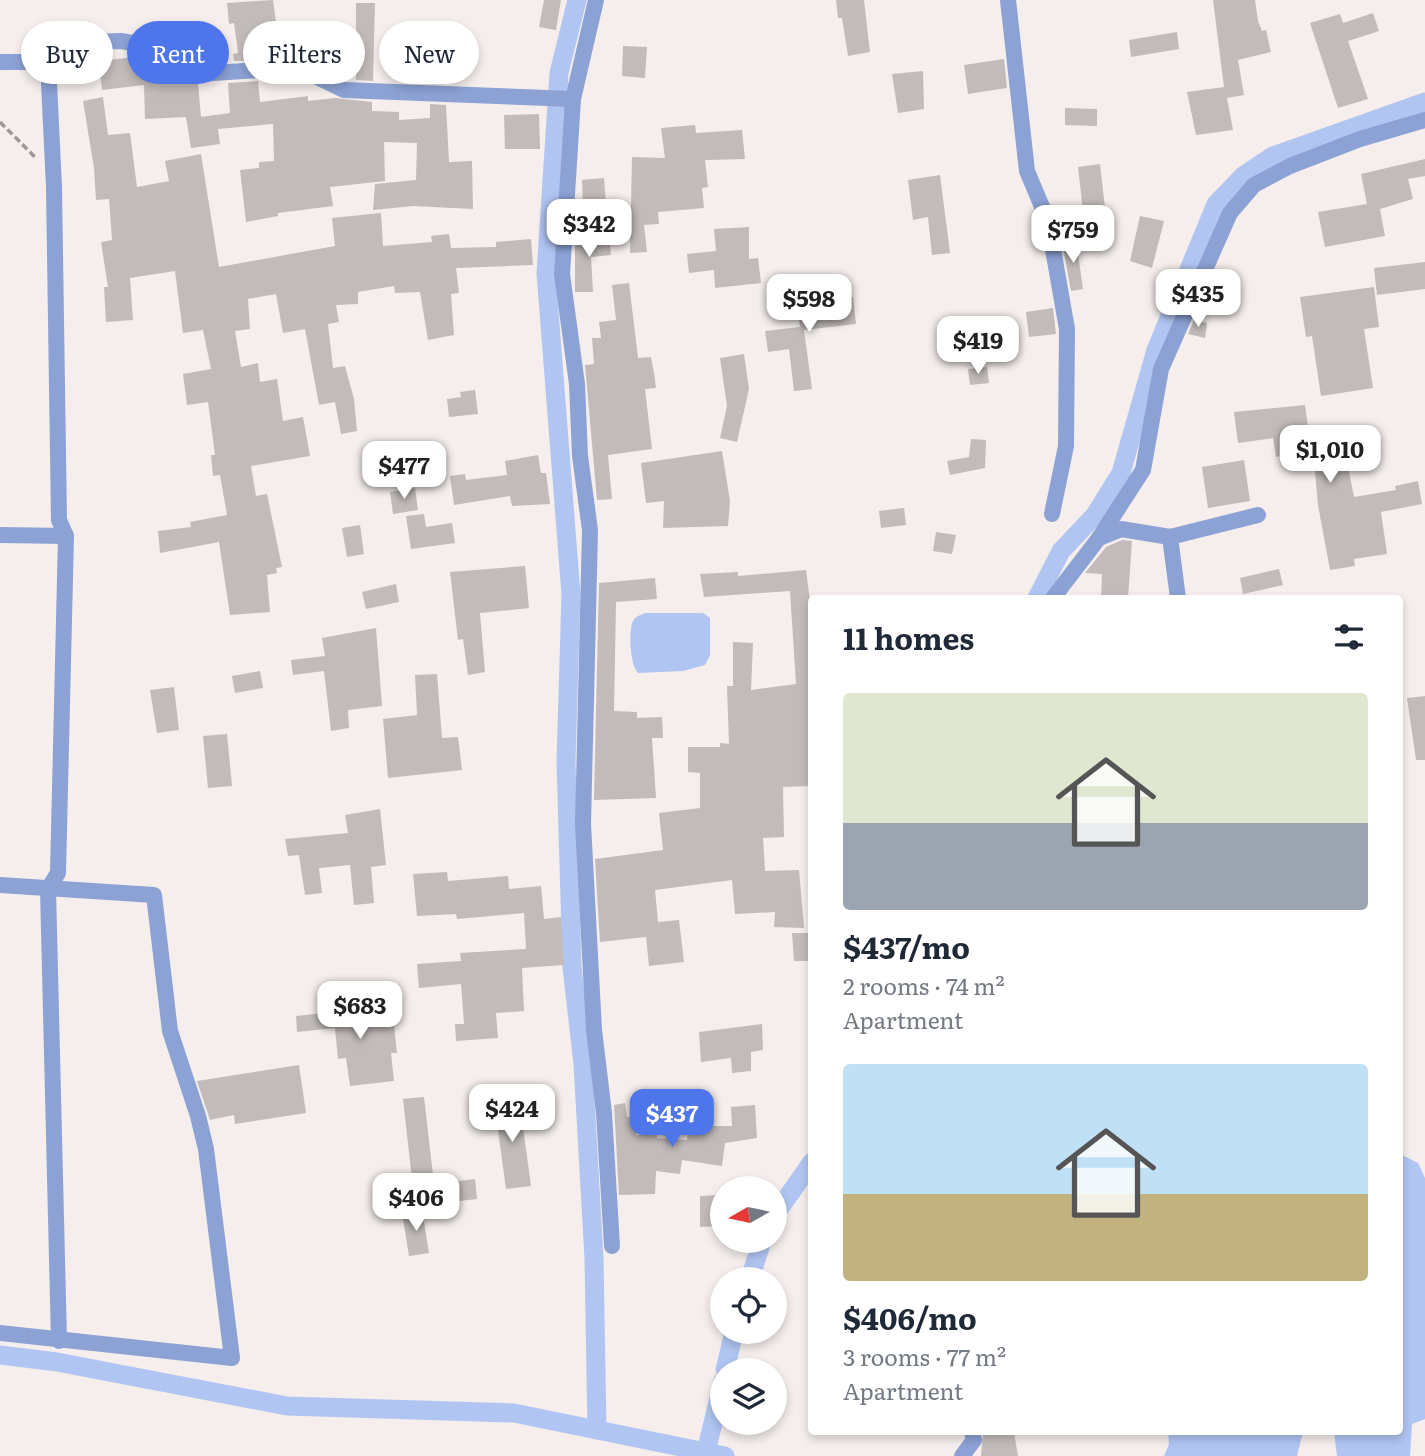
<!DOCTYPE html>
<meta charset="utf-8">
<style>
body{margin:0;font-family:Literata,serif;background:#f6f6f7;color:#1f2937;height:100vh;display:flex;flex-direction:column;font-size:26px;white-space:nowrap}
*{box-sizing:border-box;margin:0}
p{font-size:23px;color:#747a83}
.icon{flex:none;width:38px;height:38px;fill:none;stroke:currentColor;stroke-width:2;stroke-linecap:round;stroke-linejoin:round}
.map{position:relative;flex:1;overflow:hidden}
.sheet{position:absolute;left:808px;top:595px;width:595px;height:840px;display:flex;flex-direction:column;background:#fff;border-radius:7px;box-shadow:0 4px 10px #0003}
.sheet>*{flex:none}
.top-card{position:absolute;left:21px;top:21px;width:665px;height:63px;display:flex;gap:14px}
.needle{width:46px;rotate:261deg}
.tools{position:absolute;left:710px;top:1176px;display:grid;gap:14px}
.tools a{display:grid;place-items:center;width:77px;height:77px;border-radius:50%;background:#fff;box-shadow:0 4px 10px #0003;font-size:35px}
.price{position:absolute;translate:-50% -60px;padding:0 16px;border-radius:14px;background:#fff;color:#222;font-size:23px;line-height:46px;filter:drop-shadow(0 2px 4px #0008)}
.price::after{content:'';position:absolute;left:50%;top:42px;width:21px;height:16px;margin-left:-10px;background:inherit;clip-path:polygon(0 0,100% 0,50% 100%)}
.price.current{background:#4e76ea;color:#fff}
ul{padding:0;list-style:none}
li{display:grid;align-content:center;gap:14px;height:371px;padding:0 35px}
li span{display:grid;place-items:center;height:217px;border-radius:7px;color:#555}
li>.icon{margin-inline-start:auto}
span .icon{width:126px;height:126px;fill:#fffc;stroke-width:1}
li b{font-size:30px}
h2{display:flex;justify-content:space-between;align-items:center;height:84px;padding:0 35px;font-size:30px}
.chip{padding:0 24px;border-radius:32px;background:#fff;box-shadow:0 4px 10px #0003;font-size:24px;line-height:63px}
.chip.current{background:#4e76ea;color:#fff}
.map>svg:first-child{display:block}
.water{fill:#b1c5f2}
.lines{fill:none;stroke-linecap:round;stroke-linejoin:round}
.canal{stroke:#b1c5f2;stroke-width:19}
.building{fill:#c2bbb9}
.path{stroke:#9e9998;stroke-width:3.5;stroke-dasharray:7 3.5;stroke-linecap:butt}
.minor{stroke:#8ca2d5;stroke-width:16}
</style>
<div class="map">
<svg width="1425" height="1456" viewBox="0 0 1425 1456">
<rect width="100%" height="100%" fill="#f5eeec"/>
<g class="water">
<path d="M646 613H703L710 618V655L705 665 683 671 638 673C630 664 629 635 632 623 635 616 640 615 646 613Z"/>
<path d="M1400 1154 1418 1163 1425 1178V1419L1412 1424 1410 1456H1337L1334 1432H1400Z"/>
<path d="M1168 1432H1303L1297 1456H1164L1169 1444Z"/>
</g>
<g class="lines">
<g class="canal">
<path d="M577 0 559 73 546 273 571 594 566 762 572 967 583 1064 594 1258 597 1430"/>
<path d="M1037 598 1061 551 1095 515 1121 473 1156 350 1216 204 1243 176 1273 156 1425 102"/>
<path d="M775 1215 812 1162"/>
<path d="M750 1279 762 1241"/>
<path d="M0 1355 57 1362 287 1406 514 1413 725 1456"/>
<path d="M725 1370 734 1332"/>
<path d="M706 1452 723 1381"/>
</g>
</g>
<g class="building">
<path d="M273 0 276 22H289L291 60 234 61 233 54 238 53 234 23 229 24 227 3Z"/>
<path d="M544 0H561L556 30 539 27Z"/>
<path d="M836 0H864L870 52 848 56 842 18H838Z"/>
<path d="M1213 0H1255L1258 21 1262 31 1266 30 1271 52 1238 60 1244 95 1227 98 1233 130 1196 135 1187 92 1224 87Z"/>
<path d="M356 3H375L373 81 356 80Z"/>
<path d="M1373 13 1379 31 1348 41 1368 99 1338 108 1310 23 1340 14 1343 23Z"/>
<path d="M1177 32 1179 49 1131 57 1129 40Z"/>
<path d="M623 46 647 47 645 78 622 76Z"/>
<path d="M135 57V63L157 61 165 64 174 71 175 81 187 80 198 84 201 117 230 113 228 83 258 81 260 102 308 96V101L335 98 372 102V111L399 112V120L430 118V104L446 105 449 162 472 161 473 209 413 206 373 210 375 184 416 180 417 143 384 142 385 181 330 187 333 206 278 213V216L246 222 240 170 259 168V162L274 161 273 124 218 129 220 144 191 148 186 117 145 119 144 85 102 90 99 61Z"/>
<path d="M1004 59 1007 88 968 94 964 65Z"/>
<path d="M923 71 924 109 898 113 892 74Z"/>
<path d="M103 97 108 135 130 133 137 187 169 181 165 161 201 154 219 267 335 246 332 218 381 213 383 246 432 242 431 236 449 234 451 248 496 247V242L531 239 533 265 456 268 459 293 451 294 454 335 428 340 420 292 395 293 394 286 358 292V304L336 305 339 322 328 324 333 368 345 366 354 399 357 431 341 434 335 402 319 405 305 329 283 333 276 294 248 299 250 329 235 331 241 367 258 363 260 382 277 379 283 421 303 417 310 456 251 466 256 496 267 494 282 567 276 568 277 573 267 575 270 612 230 615 219 542 160 553 158 531 191 527 190 522 227 515 220 475 213 476 211 455H215L208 402 187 405 183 374 211 369 203 330 183 333 175 271 130 278 133 320 106 322 104 287H108L101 242 112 240 109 199 96 200 94 168 83 101Z"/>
<path d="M1065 108 1097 109V126L1065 125Z"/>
<path d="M539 114 540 149H505L504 115Z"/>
<path d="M695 125 696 133 742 130 745 159 705 160 708 187 702 188 704 208 658 212 659 224 644 225 647 252 630 253 632 157 665 158 661 128Z"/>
<path d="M1425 159V176L1408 179 1413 199 1380 209 1385 236 1325 247 1318 212 1367 204 1361 174Z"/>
<path d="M1100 164 1105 208 1083 211 1078 167Z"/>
<path d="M940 175 950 253 932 255 928 217 913 220 908 180Z"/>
<path d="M604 178 606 205 583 206 582 180Z"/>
<path d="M1140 216 1164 221 1152 268 1130 261Z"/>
<path d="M749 227V259L758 258 761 283 715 288 714 270 689 273 687 254 716 251 714 229Z"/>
<path d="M609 233 611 255 591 257 593 292H575V237Z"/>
<path d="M1076 240 1083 289 1071 291 1062 242Z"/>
<path d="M1425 262V289L1377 295 1374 268Z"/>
<path d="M629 283 638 358 651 357 654 373 656 388 645 389 652 449 608 455 612 499 597 500 585 365 594 364 592 338H601L599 322 616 320 612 285Z"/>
<path d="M1374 287 1379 327 1364 329 1373 388 1321 396 1312 336 1306 337 1300 297Z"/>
<path d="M853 297 856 324 804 330 812 389 794 391 789 349 768 352 765 331 800 327 797 304Z"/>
<path d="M1053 308 1056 334 1029 337 1026 312Z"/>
<path d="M1194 320 1207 323 1205 338 1188 334Z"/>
<path d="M744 354 749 389 737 442 720 438 727 406 720 358Z"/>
<path d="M987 367 989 383 970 385 968 369Z"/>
<path d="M475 390 478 414 449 417 447 399 461 397 460 392Z"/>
<path d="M1305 405 1309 434 1331 432 1336 469 1348 467 1354 497 1396 490 1395 486 1418 481 1422 504 1381 512 1387 554 1354 559 1355 566 1330 570 1318 505 1313 450 1276 457 1273 438 1238 443 1234 412Z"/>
<path d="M971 439 986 440 985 468 950 475 947 461 969 457Z"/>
<path d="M722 451 730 501 728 526 663 528 664 501 646 503 641 463Z"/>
<path d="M538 455 541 473H546L550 504 512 506 510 496 454 505 450 476 465 474 466 480 507 475 505 461Z"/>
<path d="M1244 460 1250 501 1208 508 1202 467Z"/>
<path d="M415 488 418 510 393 514 390 492Z"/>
<path d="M904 508 906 525 881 528 879 511Z"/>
<path d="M424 514 426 527 452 523 455 543 411 549 406 516Z"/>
<path d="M360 525 364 554 347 557 342 528Z"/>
<path d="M936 532 956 535 952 554 933 551Z"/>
<path d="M1122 540 1132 541 1128 598H1101L1102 574 1085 573 1106 547Z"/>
<path d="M525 566 529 608 480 613 485 672 468 675 463 639 458 640 450 572Z"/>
<path d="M1279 569 1283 585 1243 594 1240 578Z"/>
<path d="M806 570 812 616 811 786 783 787 784 837 763 838 765 871 799 870 804 928 774 927 775 912 735 914 732 880 655 890 658 922 679 920 684 962 649 966 646 937 600 942 595 859 663 850 659 813 700 808V773L688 772V747H720V743L729 744 727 686H733V642L753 643 751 690 796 684 790 591 704 597 700 574 738 572V576Z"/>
<path d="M655 578 657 599 616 602 614 711 637 712V718L662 717 663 738H652L656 798 594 800 599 583Z"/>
<path d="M396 584 399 602 366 609 362 592Z"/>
<path d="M376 628 382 706 348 710 349 728 331 731 324 671 293 675 291 660 325 656 322 638Z"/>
<path d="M260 671 263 688 235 693 232 676Z"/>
<path d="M437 674 442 738 458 737 462 770 388 778 383 719 417 715 415 675Z"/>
<path d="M174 687 179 730 157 733 150 690Z"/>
<path d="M1425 696V760H1416L1407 698Z"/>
<path d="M227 734 232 786 208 788 203 736Z"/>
<path d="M380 809 386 865 371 867 374 903 354 905 350 865 319 868 322 893 305 895 299 855 288 856 285 839 348 833 345 815Z"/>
<path d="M447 872 448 881 508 876 509 889 541 886 544 919 561 917 564 965 522 968 524 1011 496 1013 498 1038 456 1041 455 1024H464L461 984 419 988 417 964 461 961 460 953 526 949 524 913 457 919 456 914 417 916 413 874Z"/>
<path d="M792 933H812V961H794Z"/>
<path d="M392 1006 397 1053H391L394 1081 350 1086 346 1058 338 1059 335 1028 297 1032 296 1016Z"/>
<path d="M762 1024 763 1050 751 1052V1071L732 1073 731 1058 701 1062 699 1032Z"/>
<path d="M299 1065 306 1113 235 1124 234 1115 210 1120 197 1081Z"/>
<path d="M424 1097 434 1184 475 1179 477 1199 415 1206 403 1099Z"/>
<path d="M519 1098 531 1186 506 1189 494 1101Z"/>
<path d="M625 1103 627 1117H636V1135L657 1134V1138L687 1140 688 1132 703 1133 704 1126H732L731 1107 755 1105 757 1138 725 1143 722 1166 682 1160 680 1174 656 1171 655 1194 619 1195 614 1105Z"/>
<path d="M717 1195 723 1197V1226L700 1227V1196Z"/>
<path d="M422 1210 429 1253 409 1256 402 1213Z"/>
<path d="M983 1432H1014L1018 1456H981Z"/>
</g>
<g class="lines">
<path class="path" d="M0 122 36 158"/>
<g class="minor">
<path d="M596 0 573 99 562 274 577 384 580 456 590 530 583 824 594 1030 604 1113 612 1246"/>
<path d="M1008 0 1027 171 1048 221 1067 329 1066 446 1052 514"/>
<path d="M0 62H48L90 42 121 41 149 46 170 55 197 74 274 69 307 72 344 90 573 99"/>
<path d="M48 62 54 187 59 520 66 536 58 873 48 889 59 1341"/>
<path d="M0 535 66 536"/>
<path d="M1170 537 1258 515"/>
<path d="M1099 538 1121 529 1170 537 1178 598"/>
<path d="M1053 598 1099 538 1143 470 1161 369 1230 213 1254 185 1290 166 1360 139 1425 120"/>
<path d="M0 885 154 895 170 1031 198 1116 206 1149 232 1358 0 1333"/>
<path d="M962 1456 974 1440 972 1432"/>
</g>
</g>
</svg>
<div class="tools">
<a><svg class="needle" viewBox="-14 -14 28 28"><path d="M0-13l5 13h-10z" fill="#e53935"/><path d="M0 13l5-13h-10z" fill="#747a83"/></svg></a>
<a><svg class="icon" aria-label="locate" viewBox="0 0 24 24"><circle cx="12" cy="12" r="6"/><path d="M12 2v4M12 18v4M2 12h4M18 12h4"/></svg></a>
<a><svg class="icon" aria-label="layers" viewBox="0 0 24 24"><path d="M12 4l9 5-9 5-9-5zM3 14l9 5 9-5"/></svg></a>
</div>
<b class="price" style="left:589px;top:259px">$342</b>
<b class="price" style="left:1073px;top:265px">$759</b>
<b class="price" style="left:1198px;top:329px">$435</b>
<b class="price" style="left:809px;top:334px">$598</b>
<b class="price" style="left:978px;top:376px">$419</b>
<b class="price" style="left:1330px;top:485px">$1,010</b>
<b class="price" style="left:404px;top:501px">$477</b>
<b class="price" style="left:360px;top:1041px">$683</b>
<b class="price" style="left:512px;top:1144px">$424</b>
<b class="price current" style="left:672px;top:1149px">$437</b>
<b class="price" style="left:416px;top:1233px">$406</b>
<div class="top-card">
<a class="chip">Buy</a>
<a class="chip current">Rent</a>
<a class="chip">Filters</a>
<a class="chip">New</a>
</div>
<section class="sheet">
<h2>11 homes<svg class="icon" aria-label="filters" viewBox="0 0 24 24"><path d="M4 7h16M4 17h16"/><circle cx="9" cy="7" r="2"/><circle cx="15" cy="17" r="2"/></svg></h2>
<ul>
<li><span style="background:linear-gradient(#dfe7d0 60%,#9aa5b1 0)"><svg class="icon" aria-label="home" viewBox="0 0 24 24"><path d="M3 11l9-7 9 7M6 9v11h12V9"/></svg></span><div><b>$437/mo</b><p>2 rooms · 74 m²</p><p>Apartment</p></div></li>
<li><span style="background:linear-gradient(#bfe0f5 60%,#c2b280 0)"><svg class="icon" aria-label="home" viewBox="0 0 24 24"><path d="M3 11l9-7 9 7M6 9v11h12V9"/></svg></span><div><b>$406/mo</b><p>3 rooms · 77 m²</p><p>Apartment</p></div></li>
</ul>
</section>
</div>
